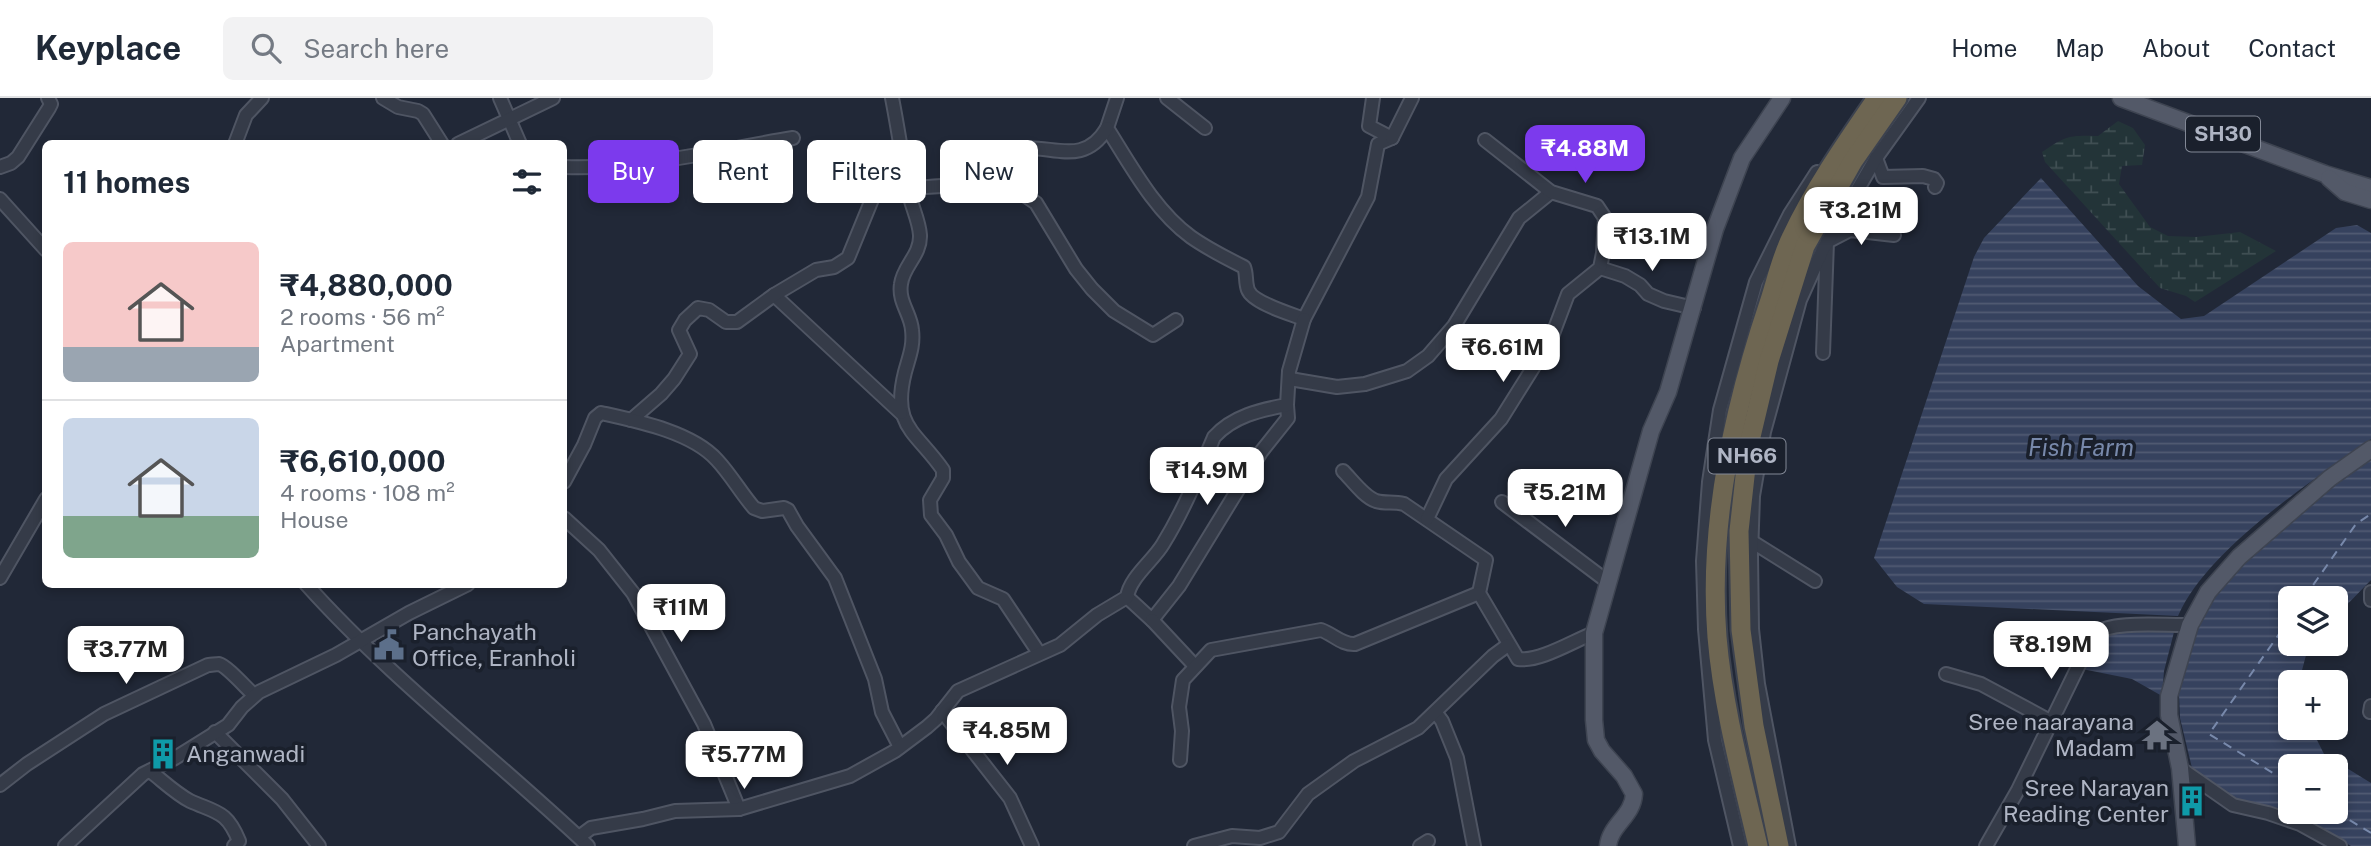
<!DOCTYPE html>
<meta charset="utf-8">
<style>
body{margin:0;font-family:"Public Sans",sans-serif;background:#f2f2f3;color:#1f2937;height:100vh;display:flex;flex-direction:column;font-size:26px;white-space:nowrap}
*{box-sizing:border-box;margin:0}
p{font-size:23px;color:#747a83}
.icon{flex:none;width:38px;height:38px;fill:none;stroke:currentColor;stroke-width:2;stroke-linecap:round;stroke-linejoin:round}
.map{position:relative;flex:1;overflow:hidden}
.panel{position:absolute;left:42px;top:42px;width:525px;height:448px;display:flex;flex-direction:column;background:#fff;border-radius:10px;box-shadow:0 4px 10px #0003}
.panel>*{flex:none}
.hud{position:absolute;left:588px;top:42px;width:665px;height:63px;display:flex;gap:14px}
.controls{position:absolute;left:2278px;top:488px;display:grid;gap:14px}
.controls a{display:grid;place-items:center;width:70px;height:70px;border-radius:10px;background:#fff;box-shadow:0 4px 10px #0003;font-size:35px}
.price{position:absolute;translate:-50% -60px;padding:0 16px;border-radius:14px;background:#fff;color:#222;font-size:23px;line-height:46px;filter:drop-shadow(0 2px 4px #0008)}
.price::after{content:'';position:absolute;left:50%;top:42px;width:21px;height:16px;margin-left:-10px;background:inherit;clip-path:polygon(0 0,100% 0,50% 100%)}
.price.on{background:#7c3aed;color:#fff}
ul{padding:0;list-style:none}
li{display:flex;align-items:center;gap:21px;height:175px;padding:0 21px}
li+li{border-top:2px solid #e0e1e3}
li span{display:grid;place-items:center;flex:none;width:196px;height:140px;border-radius:10px;color:#555}
li>.icon{margin-inline-start:auto}
span .icon{width:84px;height:84px;fill:#fffc;stroke-width:1}
li b{font-size:30px}
h2{display:flex;justify-content:space-between;align-items:center;height:84px;padding:0 21px;font-size:30px}
.tag{padding:0 24px;border-radius:10px;background:#fff;box-shadow:0 4px 10px #0003;font-size:24px;line-height:63px}
.tag.on{background:#7c3aed;color:#fff}
header{display:flex;align-items:center;gap:42px;box-sizing:border-box;height:98px;padding:0 35px;background:#fff;border-bottom:2px solid #e0e1e3}
header strong{font-size:33px}
nav{display:flex;gap:38px;margin-inline-start:auto;font-size:24px}
.search{width:490px;height:63px;background:#f2f2f3;display:flex;align-items:center;gap:18px;box-sizing:border-box;padding:0 24px;border-radius:10px;color:#747a83;font-size:26px}
.map>svg:first-child{display:block}
.wetland{fill:url(#wetland-marsh)}
.water{fill:url(#water-rules);fill-rule:evenodd}
.lines{fill:none;stroke-linecap:round;stroke-linejoin:round}
.ferry{stroke:#7889ab;stroke-width:2;stroke-dasharray:9 7;stroke-linecap:butt}
.minor-casing{stroke:#4f5563;stroke-width:16}
.major-casing{stroke:#3e4451;stroke-width:19}
.highway-casing{stroke:#3c424f;stroke-width:23}
.minor{stroke:#353b48;stroke-width:12}
.major{stroke:#535968;stroke-width:16}
.highway{stroke:#6e6652;stroke-width:19}
.labels{text-anchor:middle;stroke-width:7;stroke-linejoin:round;paint-order:stroke}
.shield{fill:#1a202c;stroke:#828896;stroke-width:2}
.shield-label{font-size:21px;font-weight:bold;fill:#afb5c4}
.poi-label{font-size:23px;fill:#afb5c4;stroke:#1a202c;text-anchor:start}
.water-label{font-size:24px;font-style:italic;fill:#7889ab;stroke:#1a202c}
</style>
<header>
<strong>Keyplace</strong>
<div class="search"><svg class="icon" aria-label="search" viewBox="0 0 24 24"><circle cx="10" cy="10" r="6"/><path d="M15 15l6 6"/></svg>Search here</div>
<nav><a>Home</a><a>Map</a><a>About</a><a>Contact</a></nav>
</header>
<div class="map">
<svg width="2371" height="748" viewBox="0 0 2371 748">
<defs>
<pattern id="wetland-marsh" width="20" height="14" patternUnits="userSpaceOnUse" patternTransform="scale(1.75)"><rect width="20" height="14" fill="#233438"/><path d="M1 5h8M5 5V1M11 12h8M15 12V8" fill="none" stroke="#404f53"/></pattern>
<pattern id="water-rules" width="6" height="5" patternUnits="userSpaceOnUse" patternTransform="scale(1.75)"><rect width="6" height="5" fill="#36425e"/><path d="M0 2.5h6" fill="none" stroke="#515b73"/></pattern>
</defs>
<rect width="100%" height="100%" fill="#212837"/>
<path class="wetland" d="M2118 23 2133 30 2145 47 2142 67 2122 68 2119 86 2150 129 2168 138 2196 139 2240 134 2276 153 2195 204 2186 198 2160 190 2045 64 2042 54C2066 38 2069 37 2098 38Z"/>
<g class="water">
<path d="M2041 80 2138 188 2181 221 2204 218 2336 130 2357 127 2371 135V341C2311 384 2208 450 2178 518L1924 506 1897 489 1874 460 1974 159 1984 140Z"/>
<path d="M2371 361V482L2336 518V500H2291V546H2309L2301 576 2302 584H2291V630H2311L2324 656 2371 685V748H2351L2311 724 2233 702 2209 687 2192 670 2180 620 2178 574 2204 513 2251 455 2321 393ZM2291 668H2336V714H2291Z"/>
<path d="M2128 533 2174 534 2164 573 2162 598 2132 581 2082 571 2101 534Z"/>
</g>
<g class="lines">
<g class="ferry">
<path d="M2304 500 2356 426 2371 416"/>
<path d="M2291 519 2209 636 2291 686"/>
<path d="M2336 714 2371 735"/>
</g>
<g class="minor-casing">
<g id="minor">
<path d="M383 0 398 9 418 13 423 16 442 46"/>
<path d="M500 0 520 46"/>
<path d="M892 0C898 30 902 60 908 90 910 106 919 121 920 137 921 157 903 168 901 186 898 204 911 216 912 232 914 248 909 259 905 274 891 329 916 333 943 372V380L930 402 931 417 946 437 959 464 978 490 1003 501 1039 555"/>
<path d="M1117 0 1107 30C1131 68 1155 113 1191 139 1208 151 1226 160 1244 169 1247 176 1245 184 1248 192 1253 205 1291 216 1304 221L1368 99 1378 46 1392 40 1369 28 1373 0"/>
<path d="M1167 0 1205 30"/>
<path d="M1392 40 1412 0"/>
<path d="M235 46 246 17 262 0"/>
<path d="M458 46 553 0"/>
<path d="M1876 60 1883 79 1923 78 1934 81 1937 85 1935 89"/>
<path d="M0 69 11 65 18 59 49 10 51 6 48 0"/>
<path d="M564 69C639 72 719 52 793 40"/>
<path d="M1010 87 1036 105 1076 171 1092 191 1114 213 1153 237 1176 222"/>
<path d="M0 101 46 152"/>
<path d="M1600 170 1625 178 1640 187 1648 196 1664 203 1694 210"/>
<path d="M774 197 901 315"/>
<path d="M1823 255 1827 144 1850 132 1894 137"/>
<path d="M1290 281 1337 289 1365 286 1407 273 1428 258 1454 228 1519 120 1551 94"/>
<path d="M631 322 661 296 674 281 690 256 679 232 685 222 698 210 709 212 726 224H737L774 197 816 172 834 169 848 160 873 99C895 89 955 86 980 89 989 90 998 93 1008 93 1013 79 1004 71 1004 57 1039 35 1079 77 1107 30"/>
<path d="M1343 373C1352 382 1364 399 1376 403 1386 406 1393 403 1404 406L1486 462 1479 495 1518 561C1540 564 1573 543 1594 535"/>
<path d="M564 384 584 347 595 320 601 315C637 323 692 334 717 362 731 377 741 395 754 410L762 413 784 410 788 412 797 428 835 480 875 581 882 614 900 649"/>
<path d="M1502 404 1608 484"/>
<path d="M564 420 599 452 633 495 704 626 739 711"/>
<path d="M1427 421 1446 381 1501 321 1551 241 1568 196 1600 170 1603 155 1605 120 1597 108 1551 94 1485 42"/>
<path d="M1751 443 1815 483"/>
<path d="M0 480 46 401"/>
<path d="M306 486C392 582 495 660 588 748"/>
<path d="M2371 494V502"/>
<path d="M1127 499 1152 522 1179 488 1261 354 1288 320 1287 307"/>
<path d="M1152 522 1195 568"/>
<path d="M1946 576 1981 586 2050 623"/>
<path d="M942 613 1010 700 1032 748"/>
<path d="M2370 614 2371 608"/>
<path d="M1436 615 1442 623 1457 660 1474 748"/>
<path d="M215 634 282 701 319 748"/>
<path d="M1180 662 1182 633 1179 609 1183 582 1211 552 1321 532C1333 536 1342 547 1355 546L1479 495"/>
<path d="M2180 670 2233 707 2268 715 2300 726 2340 748"/>
<path d="M150 673C163 683 175 695 190 703 217 715 227 713 239 743L234 748"/>
<path d="M0 687 27 666 104 616 208 567C211 567 216 566 219 566 227 568 247 591 254 597"/>
<path d="M579 739 591 730 643 721 675 713 739 711 850 678 895 653 927 629 936 621 958 593 1060 547 1097 517 1127 499C1130 479 1153 463 1163 446 1184 412 1199 375 1214 339 1233 318 1260 312 1287 307L1289 273 1304 221"/>
<path d="M65 748 143 676 175 660 228 627 242 609 259 594 336 557 409 515 468 486"/>
<path d="M1194 748 1232 738 1260 740 1279 734 1308 696 1354 663 1418 630 1493 558 1508 547"/>
<path d="M1420 748 1428 743"/>
<path d="M1740 748 1715 642 1705 531 1703 463 1709 384 1720 312 1756 184 1790 116 1817 74"/>
<path d="M1789 748 1758 586 1752 531 1751 457 1753 398 1764 334 1800 202 1823 151 1876 60 1919 0"/>
<path d="M1986 748 2018 692 2094 536C2114 522 2164 528 2190 527"/>
</g>
</g>
<g class="major-casing">
<g id="major">
<path d="M2121 0 2325 76 2371 90"/>
<path d="M2329 80 2345 94 2371 102"/>
<path d="M1608 748C1610 727 1633 718 1634 696L1624 678 1602 653 1596 642 1594 622V535L1651 333 1668 294 1715 131 1742 60 1782 0"/>
<path d="M2187 748 2180 670 2169 617V598L2190 527 2208 494 2239 459 2330 380 2371 351"/>
</g>
</g>
<g class="highway-casing">
<g id="highway">
<path d="M1758 748C1742 679 1723 610 1717 539 1708 427 1733 312 1769 205 1776 184 1781 160 1791 140 1814 91 1846 45 1877 0"/>
<path d="M1779 748 1754 628 1741 532 1739 433 1748 351 1769 263 1805 148 1853 63 1897 0"/>
</g>
</g>
<use href="#minor" class="minor"/>
<use href="#major" class="major"/>
<use href="#highway" class="highway"/>
</g>
<defs>
<g id="civic-bare" transform="scale(2.415)"><path d="M-.6-6.5H3V-4.5H.6V-3L4-1V1h2V6H-6V1h2V-1L-.6-3ZM-1.2 2.5V6h2.4V2.5Z" fill="#5c6f8a" stroke="#1a202c" stroke-width="2.5" paint-order="stroke"/></g>
<g id="temple-bare" transform="scale(2.415)"><path d="M0-6L5-2H3V0L6.5 2.5H4V6H1.5V3h-3V6H-4V2.5H-6.5L-3 0V-2H-5Z" fill="#6b7280" stroke="#1a202c" stroke-width="2.5" paint-order="stroke"/></g>
<g id="building-bare" transform="scale(2.415)"><path d="M-4-6H4V6H1V3H-1V6H-4ZM-2.5-4.3h1.7v1.8h-1.7ZM.8-4.3h1.7v1.8H.8ZM-2.5-1h1.7V.8h-1.7ZM.8-1h1.7V.8H.8Z" fill="#0f9aa8" stroke="#1a202c" stroke-width="2.5" paint-order="stroke"/></g>
</defs>
<g fill-rule="evenodd">
<use href="#civic-bare" x="389" y="547"/>
<use href="#temple-bare" x="2157" y="637"/>
<use href="#building-bare" x="163" y="656"/>
<use href="#building-bare" x="2192" y="703"/>
</g>
<g class="labels">
<g class="shield">
<rect x="2186" y="18.5" width="74" height="35" rx="5"/>
<rect x="1708.5" y="340.5" width="77" height="35" rx="5"/>
</g>
<g class="shield-label">
<text x="2223" y="43">SH30</text>
<text x="1747" y="365">NH66</text>
</g>
<g class="poi-label">
<text x="412" y="542">Panchayath<tspan x="412" dy="26">Office, Eranholi</tspan></text>
<text x="2134" y="632" text-anchor="end">Sree naarayana<tspan x="2134" dy="26">Madam</tspan></text>
<text x="186" y="664">Anganwadi</text>
<text x="2169" y="698" text-anchor="end">Sree Narayan<tspan x="2169" dy="26">Reading Center</tspan></text>
</g>
<g class="water-label">
<text x="2081" y="358">Fish Farm</text>
</g>
</g>
</svg>
<div class="controls">
<a><svg class="icon" aria-label="layers" viewBox="0 0 24 24"><path d="M12 4l9 5-9 5-9-5zM3 14l9 5 9-5"/></svg></a>
<a>+</a>
<a>−</a>
</div>
<b class="price on" style="left:1585px;top:87px">₹4.88M</b>
<b class="price" style="left:1861px;top:149px">₹3.21M</b>
<b class="price" style="left:1652px;top:175px">₹13.1M</b>
<b class="price" style="left:1503px;top:286px">₹6.61M</b>
<b class="price" style="left:1207px;top:409px">₹14.9M</b>
<b class="price" style="left:1565px;top:431px">₹5.21M</b>
<b class="price" style="left:681px;top:546px">₹11M</b>
<b class="price" style="left:2051px;top:583px">₹8.19M</b>
<b class="price" style="left:126px;top:588px">₹3.77M</b>
<b class="price" style="left:1007px;top:669px">₹4.85M</b>
<b class="price" style="left:744px;top:693px">₹5.77M</b>
<div class="hud">
<a class="tag on">Buy</a>
<a class="tag">Rent</a>
<a class="tag">Filters</a>
<a class="tag">New</a>
</div>
<section class="panel">
<h2>11 homes<svg class="icon" aria-label="filters" viewBox="0 0 24 24"><path d="M4 7h16M4 17h16"/><circle cx="9" cy="7" r="2"/><circle cx="15" cy="17" r="2"/></svg></h2>
<ul>
<li><span style="background:linear-gradient(#f6c9c9 75%,#9aa5b1 0)"><svg class="icon" aria-label="home" viewBox="0 0 24 24"><path d="M3 11l9-7 9 7M6 9v11h12V9"/></svg></span><div><b>₹4,880,000</b><p>2 rooms · 56 m²</p><p>Apartment</p></div></li>
<li><span style="background:linear-gradient(#c9d6e8 70%,#7fa58c 0)"><svg class="icon" aria-label="home" viewBox="0 0 24 24"><path d="M3 11l9-7 9 7M6 9v11h12V9"/></svg></span><div><b>₹6,610,000</b><p>4 rooms · 108 m²</p><p>House</p></div></li>
</ul>
</section>
</div>
